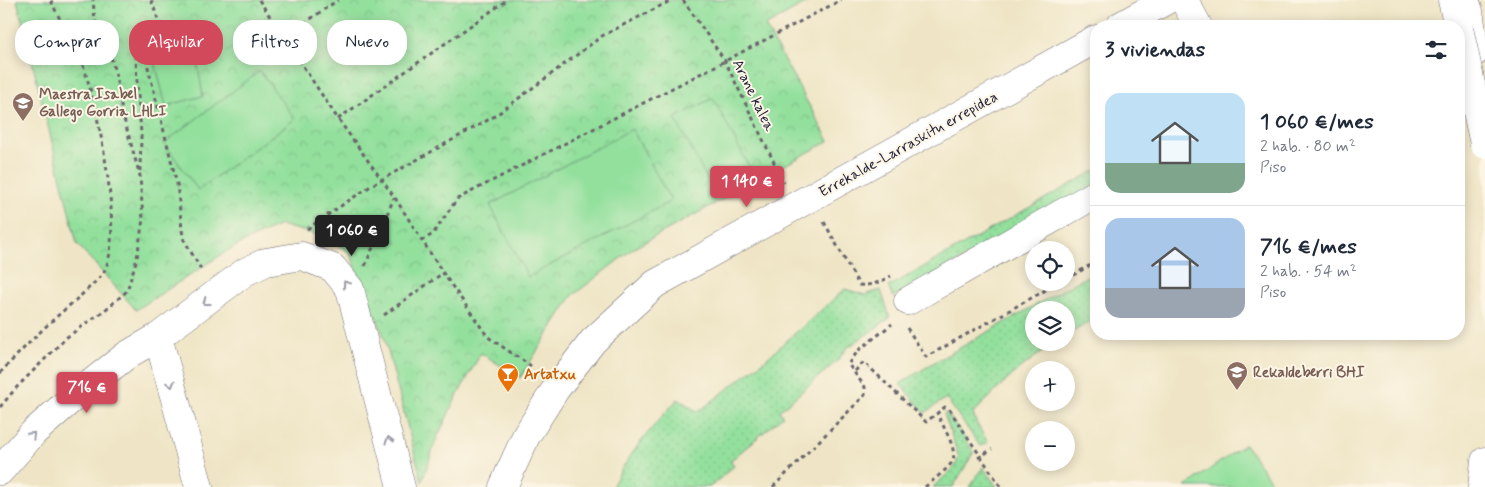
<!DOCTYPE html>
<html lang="es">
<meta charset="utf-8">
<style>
body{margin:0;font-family:Mynerve,sans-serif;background:#f2f2f3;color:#1f2937;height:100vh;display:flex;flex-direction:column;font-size:19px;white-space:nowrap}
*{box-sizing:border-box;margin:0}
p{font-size:16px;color:#747a83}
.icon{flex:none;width:28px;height:28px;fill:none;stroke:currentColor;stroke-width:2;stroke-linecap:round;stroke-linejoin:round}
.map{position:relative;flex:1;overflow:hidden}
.sheet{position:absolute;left:1090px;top:20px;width:375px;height:320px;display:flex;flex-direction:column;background:#fff;border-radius:20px;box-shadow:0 2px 12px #0003}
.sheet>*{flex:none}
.banner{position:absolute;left:15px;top:20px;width:475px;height:45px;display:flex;gap:10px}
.tools{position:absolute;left:1025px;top:241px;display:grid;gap:10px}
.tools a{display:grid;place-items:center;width:50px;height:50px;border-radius:50%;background:#fff;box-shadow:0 2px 12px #0003;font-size:25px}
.price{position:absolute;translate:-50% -42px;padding:0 11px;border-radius:5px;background:#d1495b;color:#fff;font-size:16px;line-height:32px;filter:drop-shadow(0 1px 2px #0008)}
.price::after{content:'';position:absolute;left:50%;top:30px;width:15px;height:11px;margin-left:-8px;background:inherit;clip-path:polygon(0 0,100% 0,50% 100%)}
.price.on{background:#222;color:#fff}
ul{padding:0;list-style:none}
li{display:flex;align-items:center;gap:15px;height:125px;padding:0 15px}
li+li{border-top:1px solid #e0e1e3}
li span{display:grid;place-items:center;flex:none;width:140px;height:100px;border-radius:15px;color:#555}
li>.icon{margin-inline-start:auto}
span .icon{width:60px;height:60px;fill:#fffc;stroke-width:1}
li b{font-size:21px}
h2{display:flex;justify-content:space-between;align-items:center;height:60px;padding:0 15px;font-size:21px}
.pill{padding:0 18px;border-radius:20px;background:#fff;box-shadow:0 2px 12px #0003;font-size:18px;line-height:45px}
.pill.on{background:#d1495b;color:#fff}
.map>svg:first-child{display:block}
.grass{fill:url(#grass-dots);stroke:#5a816c}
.park{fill:url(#park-crowns);stroke:#5a816c}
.garden{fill:#93e09d;stroke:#5a816c}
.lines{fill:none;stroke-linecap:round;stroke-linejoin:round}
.minor-casing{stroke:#6a666c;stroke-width:29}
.highway-casing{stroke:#6a666c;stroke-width:29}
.path{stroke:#6a666c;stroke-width:3;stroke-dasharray:4 4;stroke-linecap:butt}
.minor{stroke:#fff;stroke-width:28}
.highway{stroke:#fff;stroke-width:28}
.highway-bridge-casing{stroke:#6a666c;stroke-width:29;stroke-linecap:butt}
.highway-bridge{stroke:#fff;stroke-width:28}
.oneway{stroke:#9c9ca7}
.labels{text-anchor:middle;stroke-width:4;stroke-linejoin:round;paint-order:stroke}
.education-label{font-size:15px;font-weight:bold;fill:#785e54;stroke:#fcf5e5;text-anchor:start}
.street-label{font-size:15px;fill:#22223b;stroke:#fcf5e5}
.food-label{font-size:15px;font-weight:bold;fill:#c56008;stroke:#fcf5e5;text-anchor:start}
</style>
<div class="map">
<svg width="1485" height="487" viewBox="0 0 1485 487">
<defs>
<pattern id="grass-dots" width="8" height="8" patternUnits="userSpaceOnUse" patternTransform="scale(1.25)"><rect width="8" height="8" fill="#93e09d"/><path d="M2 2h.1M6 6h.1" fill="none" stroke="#7ec088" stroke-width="1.8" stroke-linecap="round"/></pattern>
<pattern id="park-crowns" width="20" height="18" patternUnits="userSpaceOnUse" patternTransform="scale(1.25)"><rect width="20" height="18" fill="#93e09d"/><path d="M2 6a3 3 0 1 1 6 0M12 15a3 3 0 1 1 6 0" fill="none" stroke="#7ec088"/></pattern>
</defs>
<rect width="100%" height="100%" fill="#fcf5e5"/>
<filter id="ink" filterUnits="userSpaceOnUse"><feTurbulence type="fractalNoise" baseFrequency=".02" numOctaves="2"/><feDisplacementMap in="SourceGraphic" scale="10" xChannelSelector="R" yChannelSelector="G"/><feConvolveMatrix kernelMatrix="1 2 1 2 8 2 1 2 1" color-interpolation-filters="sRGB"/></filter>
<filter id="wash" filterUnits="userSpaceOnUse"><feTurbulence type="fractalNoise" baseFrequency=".0096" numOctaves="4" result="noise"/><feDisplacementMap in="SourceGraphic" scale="20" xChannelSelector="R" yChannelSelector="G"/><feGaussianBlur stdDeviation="1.12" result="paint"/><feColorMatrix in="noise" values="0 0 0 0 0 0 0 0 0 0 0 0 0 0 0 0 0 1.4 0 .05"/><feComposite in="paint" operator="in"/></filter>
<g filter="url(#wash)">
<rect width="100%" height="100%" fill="#efe5c6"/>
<g class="grass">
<path d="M1096 170V186L893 297 888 287Z"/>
<path d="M1096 271V318L1066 336V310H1034V342L1056 343C1023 363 1000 386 973 414L977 424 988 443 980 446 946 398 925 413 900 384 933 363Z"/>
<path d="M845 289 865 295 881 290 890 318 847 348 837 361 779 411 783 416 730 461 734 466 710 487H612C628 454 653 426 678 399L698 412 765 360Z"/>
<path d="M947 413 974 452 953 487H933L955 467 959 457 944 414Z"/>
<path d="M983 467 997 487H969Z"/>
</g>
<path class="park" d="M17 0H812L765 26 829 141 634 248 572 296 520 378 481 353 455 400 436 440 422 482 384 336 350 253 328 238 280 225 254 237 227 251 136 310 77 244Z"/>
<g class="garden">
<path d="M185 25 198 26 207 35 211 55 197 61 203 96 166 106 149 38Z"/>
<path d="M260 71 295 119 198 190 164 143Z"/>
<path d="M713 98 754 176 716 196 675 118Z"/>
<path d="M632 129 671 201 528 277 490 205Z"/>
<path d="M1245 444 1275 487H1185Z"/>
</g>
</g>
<g filter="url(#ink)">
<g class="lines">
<g class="minor-casing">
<g id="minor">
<path d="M1184 0 1198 26"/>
<path d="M1465 0 1469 11 1475 52"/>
<path d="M1120 26 1167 0"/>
<path d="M908 301 1096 194"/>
<path d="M158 337 199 487"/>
<path d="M0 471 34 432 76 395 127 355 158 337 245 272 266 262 302 256 333 268 350 289 401 487"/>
<path d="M503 487 526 436 555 390 593 341 655 284 1096 39"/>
</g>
</g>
<g class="highway-casing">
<g id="highway">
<path d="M1452 0 1458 26"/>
<path d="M1482 487 1485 461"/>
</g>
</g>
<g class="path">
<path d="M259 0 338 119 395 198 443 273 488 337 531 366"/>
<path d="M683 0 725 61 784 183"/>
<path d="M140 35 177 184 183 238 202 271"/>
<path d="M284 37 338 0"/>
<path d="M338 119 507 0"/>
<path d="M140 171C140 160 141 148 141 136 141 119 131 46 140 35 144 30 155 29 161 27L151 0"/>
<path d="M824 222 859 285C872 286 880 282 891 276"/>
<path d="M307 229 372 185 495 116 602 36 672 0"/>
<path d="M421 241 433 234 457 199 725 61 841 0"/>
<path d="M365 266 394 198"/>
<path d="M1066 279 1096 262"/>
<path d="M384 315 443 273"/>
<path d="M907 328 926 357 1060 282"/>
<path d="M855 371 864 362 926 422 945 407 949 409 1001 487"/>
<path d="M0 373C20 352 40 331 62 312 73 302 95 284 103 273 127 237 95 93 79 54 71 35 58 19 51 0"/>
<path d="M0 407 17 387 67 337 105 310 127 291 137 258 143 219 140 176 122 112 116 76 108 46 95 21 93 0"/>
<path d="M978 458 992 449"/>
<path d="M773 487 865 395V387L848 364 859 350 892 324"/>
<path d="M925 487C931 482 949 468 952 462 959 451 942 424 937 414"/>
</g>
<use href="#minor" class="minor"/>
<use href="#highway" class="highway"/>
<g class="highway-bridge-casing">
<path id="highway-bridge" d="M1459 28 1484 144"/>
</g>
<use href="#highway-bridge" class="highway-bridge"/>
</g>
<defs><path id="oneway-chevron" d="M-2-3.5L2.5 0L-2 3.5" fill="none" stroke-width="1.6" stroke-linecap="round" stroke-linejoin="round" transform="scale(1.25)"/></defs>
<g class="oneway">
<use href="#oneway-chevron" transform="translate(346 284) rotate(-126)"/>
<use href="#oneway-chevron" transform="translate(206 302) rotate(143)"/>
<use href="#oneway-chevron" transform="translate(171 384) rotate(75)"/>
<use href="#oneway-chevron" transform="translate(32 435) rotate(-46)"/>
<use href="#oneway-chevron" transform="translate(389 440) rotate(-104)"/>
</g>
</g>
<defs>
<g id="school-pin" transform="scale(1.125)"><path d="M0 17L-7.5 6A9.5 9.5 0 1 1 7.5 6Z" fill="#8d6e63" stroke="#fcf5e5"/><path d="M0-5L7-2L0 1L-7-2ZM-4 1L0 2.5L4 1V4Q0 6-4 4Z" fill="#fff"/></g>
<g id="bar-pin" transform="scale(1.125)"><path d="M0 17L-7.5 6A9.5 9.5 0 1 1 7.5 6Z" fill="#e8710a" stroke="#fcf5e5"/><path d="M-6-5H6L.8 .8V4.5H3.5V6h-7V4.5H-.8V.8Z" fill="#fff"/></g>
</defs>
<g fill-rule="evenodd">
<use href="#school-pin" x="23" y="103"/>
<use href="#school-pin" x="1237" y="372"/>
<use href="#bar-pin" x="508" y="374"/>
</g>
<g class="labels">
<g class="education-label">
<text x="39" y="99">Maestra Isabel<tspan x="39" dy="17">Gallego Gorria LHLI</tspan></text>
<text x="1253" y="377">Rekaldeberri BHI</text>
</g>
<g class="street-label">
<text transform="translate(754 95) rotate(64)" y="5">Arane kalea</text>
<text transform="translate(908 144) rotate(-29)" y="5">Errekalde-Larraskitu errepidea</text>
</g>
<g class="food-label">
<text x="524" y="379">Artatxu</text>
</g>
</g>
</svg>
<div class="tools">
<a><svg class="icon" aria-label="locate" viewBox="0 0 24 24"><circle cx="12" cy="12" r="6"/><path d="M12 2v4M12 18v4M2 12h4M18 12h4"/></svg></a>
<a><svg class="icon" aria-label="layers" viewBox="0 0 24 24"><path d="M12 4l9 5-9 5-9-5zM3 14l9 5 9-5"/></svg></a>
<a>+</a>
<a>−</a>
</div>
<b class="price" style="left:747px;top:208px">1 140 €</b>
<b class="price on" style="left:352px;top:257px">1 060 €</b>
<b class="price" style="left:87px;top:414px">716 €</b>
<div class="banner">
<a class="pill">Comprar</a>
<a class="pill on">Alquilar</a>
<a class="pill">Filtros</a>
<a class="pill">Nuevo</a>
</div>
<section class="sheet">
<h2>3 viviendas<svg class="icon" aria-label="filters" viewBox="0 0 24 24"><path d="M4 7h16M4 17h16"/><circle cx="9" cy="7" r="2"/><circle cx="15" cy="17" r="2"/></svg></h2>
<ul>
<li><span style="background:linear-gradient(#bfe0f5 70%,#7fa58c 0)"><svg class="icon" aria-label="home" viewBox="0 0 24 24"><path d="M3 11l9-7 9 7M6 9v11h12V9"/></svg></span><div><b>1 060 €/mes</b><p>2 hab. · 80 m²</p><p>Piso</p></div></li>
<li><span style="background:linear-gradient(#a9c7e8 70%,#9aa5b1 0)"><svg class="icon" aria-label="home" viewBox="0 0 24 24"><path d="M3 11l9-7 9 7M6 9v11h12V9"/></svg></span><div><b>716 €/mes</b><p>2 hab. · 54 m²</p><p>Piso</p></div></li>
</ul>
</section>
</div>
